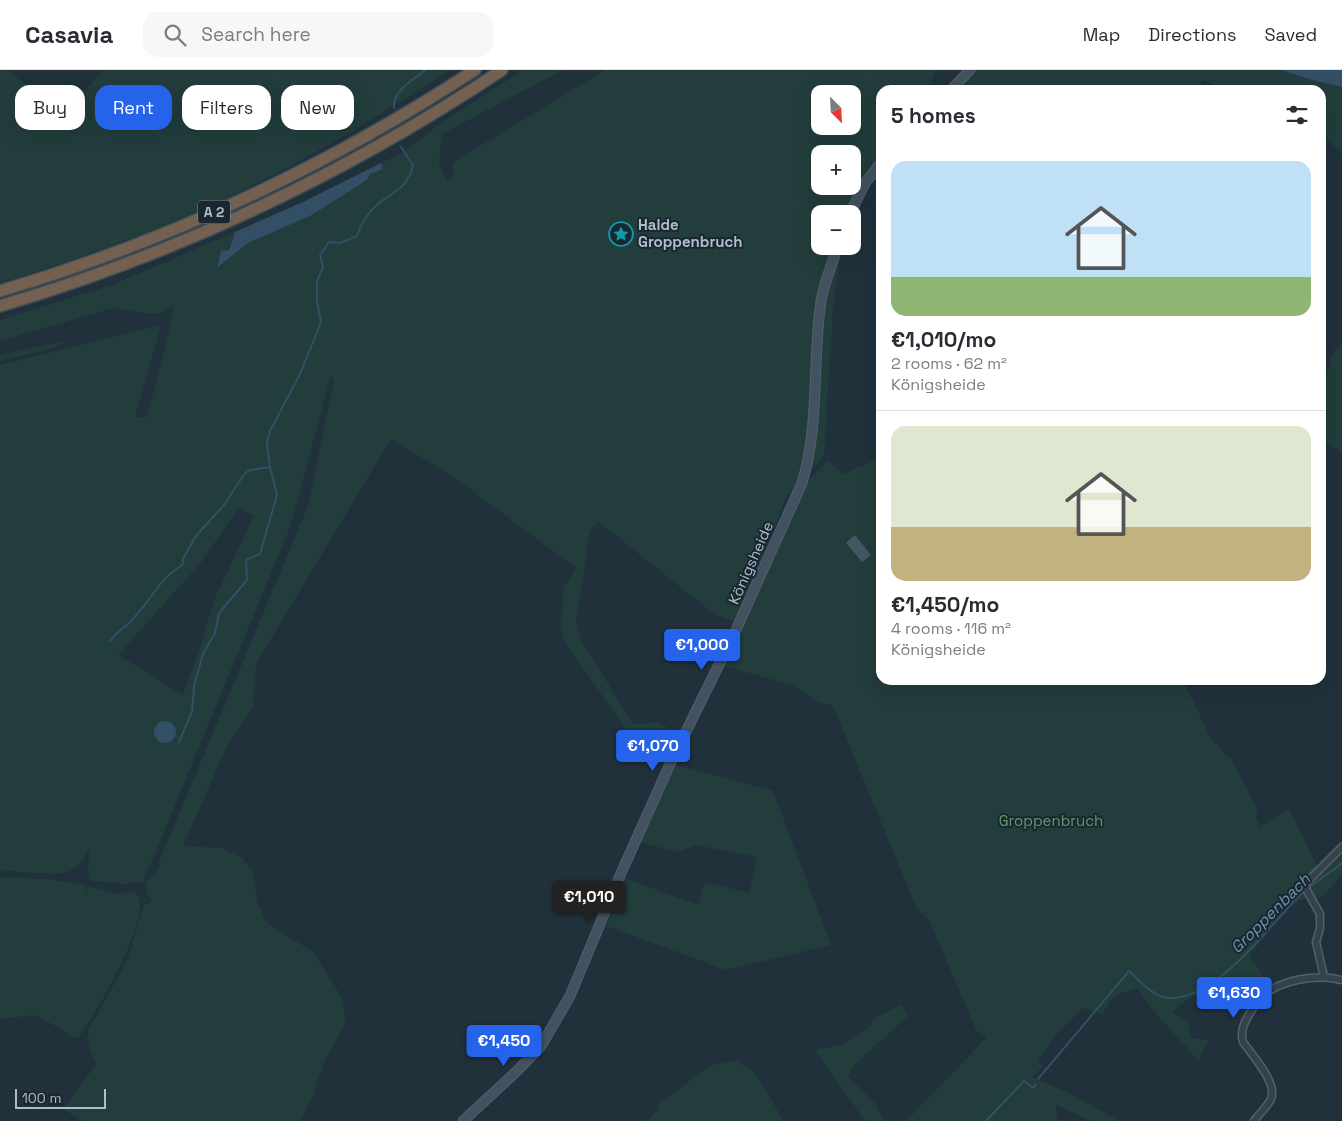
<!DOCTYPE html>
<meta charset="utf-8">
<style>
body{margin:0;font-family:"Space Grotesk",sans-serif;background:#f7f7f7;color:#2b2b33;height:100vh;display:flex;flex-direction:column;font-size:19px;white-space:nowrap}
*{box-sizing:border-box;margin:0}
p{font-size:16px;color:#7c7c81}
.icon{flex:none;width:28px;height:28px;fill:none;stroke:currentColor;stroke-width:2;stroke-linecap:round;stroke-linejoin:round}
.map{position:relative;flex:1;overflow:hidden}
.details{position:absolute;left:876px;top:15px;width:450px;height:600px;display:flex;flex-direction:column;background:#fff;border-radius:15px;box-shadow:0 5px 20px #0002}
.details>*{flex:none}
.hud{position:absolute;left:15px;top:15px;width:475px;height:45px;display:flex;gap:10px}
.needle{width:32px;rotate:156deg}
.fabs{position:absolute;left:811px;top:15px;display:grid;gap:10px}
.fabs a{display:grid;place-items:center;width:50px;height:50px;border-radius:10px;background:#fff;box-shadow:0 5px 20px #0002;font-size:25px}
.scale{position:absolute;left:15px;bottom:12px;width:91px;box-sizing:border-box;padding-left:5px;border:2px solid #afbdc8;border-top:0;font-size:14px;line-height:18px;white-space:nowrap;color:#afbdc8;-webkit-text-stroke:4px #1a2731;paint-order:stroke}
.price{position:absolute;translate:-50% -42px;padding:0 11px;border-radius:5px;background:#2563eb;color:#fff;font-size:16px;line-height:32px;filter:drop-shadow(0 1px 2px #0008)}
.price::after{content:'';position:absolute;left:50%;top:30px;width:15px;height:11px;margin-left:-8px;background:inherit;clip-path:polygon(0 0,100% 0,50% 100%)}
.price.on{background:#222;color:#fff}
ul{padding:0;list-style:none}
li{display:grid;align-content:center;gap:10px;height:265px;padding:0 15px}
li+li{border-top:1px solid #e1e1e2}
li span{display:grid;place-items:center;height:155px;border-radius:15px;color:#555}
li>.icon{margin-inline-start:auto}
span .icon{width:90px;height:90px;fill:#fffc;stroke-width:1}
li b{font-size:21px}
h2{display:flex;justify-content:space-between;align-items:center;height:60px;padding:0 15px;font-size:21px}
.pill{padding:0 18px;border-radius:15px;background:#fff;box-shadow:0 5px 20px #0002;font-size:18px;line-height:45px}
.pill.on{background:#2563eb;color:#fff}
header{display:flex;align-items:center;gap:30px;box-sizing:border-box;height:70px;padding:0 25px;background:#fff;border-bottom:1px solid #e1e1e2}
header strong{font-size:24px}
nav{display:flex;gap:28px;margin-inline-start:auto;font-size:18px}
.search{width:350px;height:45px;background:#f7f7f7;display:flex;align-items:center;gap:12px;box-sizing:border-box;padding:0 18px;border-radius:15px;color:#7c7c81;font-size:19px}
.map>svg:first-child{display:block}
.green{fill:#223d3c;fill-rule:evenodd}
.water{fill:#334f65}
.lines{fill:none;stroke-linecap:round;stroke-linejoin:round}
.stream{stroke:#334f65;stroke-width:2}
.building{fill:#445763}
.street-casing{stroke:#52606a;stroke-width:9}
.secondary-casing{stroke:#52606a;stroke-width:11}
.highway-casing{stroke:#3f4d57;stroke-width:14}
.street{stroke:#34424c;stroke-width:6}
.secondary{stroke:#425260;stroke-width:9}
.highway{stroke:#736051;stroke-width:11}
.labels{text-anchor:middle;stroke-width:4;stroke-linejoin:round;paint-order:stroke}
.shield{fill:#1a2731;stroke:#82909b;stroke-width:1}
.shield-label{font-size:14px;font-weight:bold;fill:#afbdc8}
.poi-label{font-size:15px;font-weight:bold;fill:#afbdc8;stroke:#1a2731;text-anchor:start}
.street-label{font-size:15px;fill:#afbdc8;stroke:#1a2731}
.park-label{font-size:15px;fill:#659b69;stroke:#1a2731}
.water-label{font-size:16px;font-style:italic;fill:#6e94ae;stroke:#1a2731}
</style>
<header>
<strong>Casavia</strong>
<div class="search"><svg class="icon" aria-label="search" viewBox="0 0 24 24"><circle cx="10" cy="10" r="6"/><path d="M15 15l6 6"/></svg>Search here</div>
<nav><a>Map</a><a>Directions</a><a>Saved</a></nav>
</header>
<div class="map">
<svg width="1342" height="1051" viewBox="0 0 1342 1051">
<rect width="100%" height="100%" fill="#20313c"/>
<g class="green">
<path d="M0 0H7L63 43 104 0H450C383 43 313 87 241 121 167 157 82 188 0 213Z"/>
<path d="M523 0H563L442 64 439 93 447 111 454 106 452 93 605 0H936L932 11 925 20H881V87C866 102 852 123 846 144H820V176H841L833 238 824 384 802 413 786 427 767 478 735 552 715 545 598 451 590 461 576 551 580 568 633 654 657 653 679 661 668 684 665 683 663 669 633 670 565 572 561 558 564 517 576 498 455 408 391 369 256 594 253 636 225 681 183 776 222 778 242 788 253 802 257 831 267 853 313 882 343 929 345 954 324 992 312 1028 301 1051H81L64 1039 96 994C90 982 86 973 89 959L127 891 144 835 153 832 146 823V812L159 798V792L308 436 334 311 331 305 291 455 143 812 123 814 90 810 88 801 89 778C85 787 81 795 72 800 56 808 18 801 0 800V295L161 255 135 347H147L169 261 173 236 162 243 150 244 113 238 0 271V250L112 215 235 162 228 180 218 198 248 173 312 145 367 110 370 104 383 99 381 93 402 83 441 53ZM820 24H852V56H820ZM820 84H852V116H820ZM239 437 254 446 214 530 201 575 183 625 118 585 200 494Z"/>
<path d="M978 0H1282L1308 9 1342 17V84L1321 62V20H1226L1202 10 1199 20H960Z"/>
<path d="M67 270 57 277 0 291V285Z"/>
<path d="M1342 274V383L1321 369V314C1333 300 1325 288 1342 274Z"/>
<path d="M881 387V610H1183L1209 665 1227 687 1231 688 1258 741 1255 745 1260 757 1289 739 1318 798 1342 774V804L1323 827C1317 828 1309 828 1303 829 1289 834 1258 874 1249 887L1271 916 1257 927 1228 910C1216 927 1204 922 1189 929 1183 932 1177 938 1172 942L1187 952 1192 968 1209 970 1198 990 1156 944 1137 918 1114 926 1102 944 1083 938 1057 964 1038 992 1043 996 1032 1007 1071 1024 1120 1051H1091L1056 1035 1057 1051H906L987 967 976 960 929 850 917 839 833 636 819 632 792 615 724 596 744 557 809 409 829 390 843 404Z"/>
<path d="M676 695 773 721 831 875 726 900 606 856 625 808 698 835 705 812 749 823 757 787 695 775 677 782 641 772Z"/>
<path d="M0 807 47 809 87 815 83 831 88 816 117 824 132 821 139 826C147 859 97 940 78 969L36 945 0 949Z"/>
<path d="M900 935 908 946 854 995 848 1006 874 1032 882 1048 886 1051H865L815 980 844 974 869 957 874 949Z"/>
<path d="M737 991 755 1003 784 1051H647L659 1039 657 1035 711 995Z"/>
</g>
<g class="water">
<path d="M1282 0H1342V17L1308 9Z"/>
<path d="M381 93 383 99 370 104 367 110 312 145 248 173 217 198 221 181 229 180 235 162 305 131Z"/>
<circle cx="165" cy="662" r="11"/>
</g>
<g class="lines">
<g class="stream">
<path d="M394 38C392 20 414 10 425 0"/>
<path d="M110 571C116 562 123 559 130 552 142 540 151 526 162 512 167 505 176 500 183 494V489L196 466 224 435 245 403 250 400 270 397"/>
<path d="M179 672 192 642 194 616 203 584 215 563 219 543 247 510 246 490 260 484 277 425 270 397 267 373 270 361 301 302 321 252 317 231V212L323 197 320 185 329 172 340 173 357 166C361 154 368 142 378 134 393 122 409 117 413 95L401 77"/>
<path d="M1038 1009 1129 901C1139 910 1153 927 1168 928 1215 931 1267 859 1297 828 1310 814 1328 805 1342 793"/>
<path d="M986 1051 1024 1011 1033 1018 1036 1014"/>
</g>
</g>
<path class="building" d="M855 465 871 485 862 492 846 473Z"/>
<g class="lines">
<g class="street-casing">
<g id="street">
<path d="M1324 907 1316 872 1320 858V844L1306 819V813L1342 777"/>
<path d="M1254 1051C1259 1044 1267 1037 1271 1029 1278 1013 1252 985 1243 972 1240 962 1244 952 1250 943 1253 938 1257 931 1261 927 1282 909 1316 904 1342 910"/>
</g>
</g>
<g class="secondary-casing">
<g id="secondary">
<path d="M951 20 970 0"/>
<path d="M850 144 865 113 881 93"/>
<path d="M463 1051 518 1000 541 976 570 926 622 801 670 694 736 560 802 413C820 354 812 292 821 231 824 213 832 194 838 176"/>
</g>
</g>
<g class="highway-casing">
<g id="highway">
<path d="M0 221C169 171 328 96 475 0"/>
<path d="M0 236C179 183 347 103 502 0"/>
</g>
</g>
<use href="#street" class="street"/>
<use href="#secondary" class="secondary"/>
<use href="#highway" class="highway"/>
</g>
<defs>
<g id="sight-ring" transform="scale(1.25)"><circle r="9.5" fill="#1a2731" stroke="#0f9aa8" stroke-width="1.5"/><path d="M0-6L1.8-2.2L6-1.7L2.9 1.2L3.7 5.4L0 3.3L-3.7 5.4L-2.9 1.2L-6-1.7L-1.8-2.2Z" fill="#0f9aa8"/></g>
</defs>
<g fill-rule="evenodd">
<use href="#sight-ring" x="621" y="164"/>
</g>
<g class="labels">
<rect class="shield" x="198" y="130.5" width="32" height="23" rx="4"/>
<g class="shield-label">
<text x="214" y="147">A 2</text>
</g>
<g class="poi-label">
<text x="638" y="160">Halde<tspan x="638" dy="17">Groppenbruch</tspan></text>
</g>
<g class="street-label">
<text transform="translate(751 493) rotate(-66)" y="5">Königsheide</text>
</g>
<g class="park-label">
<text x="1051" y="756">Groppenbruch</text>
</g>
<g class="water-label">
<text transform="translate(1270 843) rotate(-45)" y="6">Groppenbach</text>
</g>
</g>
</svg>
<div class="fabs">
<a><svg class="needle" viewBox="-14 -14 28 28"><path d="M0-13l5 13h-10z" fill="#e53935"/><path d="M0 13l5-13h-10z" fill="#7c7c81"/></svg></a>
<a>+</a>
<a>−</a>
</div>
<div class="scale">100 m</div>
<b class="price" style="left:702px;top:601px">€1,000</b>
<b class="price" style="left:653px;top:702px">€1,070</b>
<b class="price on" style="left:589px;top:853px">€1,010</b>
<b class="price" style="left:1234px;top:949px">€1,630</b>
<b class="price" style="left:504px;top:997px">€1,450</b>
<div class="hud">
<a class="pill">Buy</a>
<a class="pill on">Rent</a>
<a class="pill">Filters</a>
<a class="pill">New</a>
</div>
<section class="details">
<h2>5 homes<svg class="icon" aria-label="filters" viewBox="0 0 24 24"><path d="M4 7h16M4 17h16"/><circle cx="9" cy="7" r="2"/><circle cx="15" cy="17" r="2"/></svg></h2>
<ul>
<li><span style="background:linear-gradient(#bfe0f5 75%,#8fb573 0)"><svg class="icon" aria-label="home" viewBox="0 0 24 24"><path d="M3 11l9-7 9 7M6 9v11h12V9"/></svg></span><div><b>€1,010/mo</b><p>2 rooms · 62 m²</p><p>Königsheide</p></div></li>
<li><span style="background:linear-gradient(#dfe7d0 65%,#c2b280 0)"><svg class="icon" aria-label="home" viewBox="0 0 24 24"><path d="M3 11l9-7 9 7M6 9v11h12V9"/></svg></span><div><b>€1,450/mo</b><p>4 rooms · 116 m²</p><p>Königsheide</p></div></li>
</ul>
</section>
</div>
